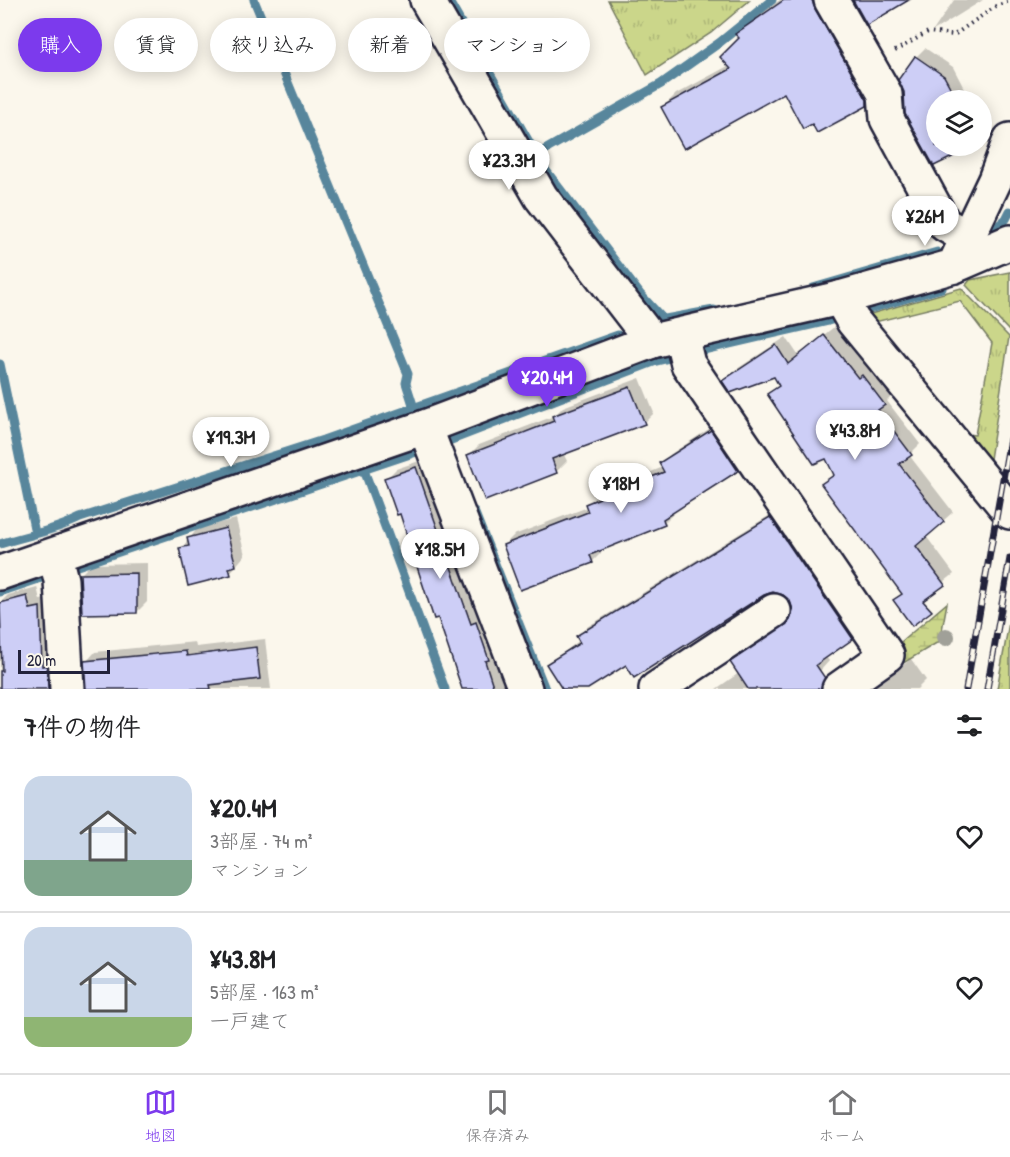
<!DOCTYPE html>
<html lang="ja">
<meta charset="utf-8">
<style>
body{margin:0;font-family:"Patrick Hand","Klee One",sans-serif;background:#f2f2f2;color:#202124;height:100vh;display:flex;flex-direction:column;font-size:22px;white-space:nowrap}
*{box-sizing:border-box;margin:0}
p{font-size:20px;color:#757577}
.icon{flex:none;width:33px;height:33px;fill:none;stroke:currentColor;stroke-width:2;stroke-linecap:round;stroke-linejoin:round}
.map{position:relative;height:689px;overflow:hidden}
.panel{display:flex;flex-direction:column;background:#fff;flex:1}
.panel>*{flex:none}
.top-card{position:absolute;left:18px;top:18px;width:600px;height:54px;display:flex;gap:12px}
.fabs{position:absolute;left:926px;top:90px;display:grid;gap:12px}
.fabs a{display:grid;place-items:center;width:66px;height:66px;border-radius:50%;background:#fff;box-shadow:0 3px 15px #0003;font-size:30px}
.scale{position:absolute;left:18px;bottom:15px;width:92px;box-sizing:border-box;padding-left:6px;border:3px solid #22223b;border-top:0;font-size:16px;line-height:21px;white-space:nowrap;color:#22223b;-webkit-text-stroke:4px #fbf7ec;paint-order:stroke}
.price{position:absolute;translate:-50% -51px;padding:0 14px;border-radius:21px;background:#fff;color:#222;font-size:20px;line-height:39px;filter:drop-shadow(0 2px 3px #0008)}
.price::after{content:'';position:absolute;left:50%;top:36px;width:18px;height:14px;margin-left:-9px;background:inherit;clip-path:polygon(0 0,100% 0,50% 100%)}
.price.selected{background:#7c3aed;color:#fff}
ul{padding:0;list-style:none}
li{display:flex;align-items:center;gap:18px;height:150px;padding:0 24px}
li+li{border-top:2px solid #e0e0e0}
li span{display:grid;place-items:center;flex:none;width:168px;height:120px;border-radius:18px;color:#555}
li>.icon{margin-inline-start:auto}
span .icon{width:72px;height:72px;fill:#fffc;stroke-width:1}
li b{font-size:26px}
h2{display:flex;justify-content:space-between;align-items:center;height:72px;padding:0 24px;font-size:26px}
.chip{padding:0 21px;border-radius:27px;background:#fff;box-shadow:0 3px 15px #0003;font-size:21px;line-height:54px}
.chip.selected{background:#7c3aed;color:#fff}
.dock{display:flex;justify-content:space-around;align-items:center;height:84px;border-top:2px solid #e0e0e0;background:#fff;font-size:16px;color:#757577}
.dock a{display:grid;justify-items:center;gap:3px}
.dock .selected{color:#7c3aed}
.map>svg:first-child{display:block}
.grass{fill:url(#grass-tufts);stroke:#767c62;stroke-width:1.5}
.wetland{fill:url(#wetland-marsh);stroke:#767c62;stroke-width:1.5}
.shadow{fill:#0003}
.lines{fill:none;stroke-linecap:round;stroke-linejoin:round}
.stream{stroke:#59869c;stroke-width:9}
.building{fill:#cdcef6;stroke:#22223b;stroke-width:1.5}
.minor-casing{stroke:#22223b;stroke-width:38}
.path{stroke:#22223b;stroke-width:4;stroke-dasharray:1.5 4.5;stroke-linecap:butt}
.minor{stroke:#fbf7ec;stroke-width:33}
.rail-casing{stroke:#22223b;stroke-width:7}
.rail{stroke:#fbf7ec;stroke-width:4.5;stroke-dasharray:14;stroke-linecap:butt}
.tree{fill:#a0a098}
</style>
<div class="map">
<svg width="1010" height="689" viewBox="0 0 1010 689">
<defs>
<pattern id="grass-tufts" width="24" height="20" patternUnits="userSpaceOnUse" patternTransform="scale(1.5)"><rect width="24" height="20" fill="#cbd68a"/><path d="M3 7l-1-3M5 7V3M7 7l1-3M15 17l-1-3M17 17v-4M19 17l1-3" fill="none" stroke="#aeb778"/></pattern>
<pattern id="wetland-marsh" width="20" height="14" patternUnits="userSpaceOnUse" patternTransform="scale(1.5)"><rect width="20" height="14" fill="#cbd68a"/><path d="M1 5h8M5 5V1M11 12h8M15 12V8" fill="none" stroke="#aeb778"/></pattern>
</defs>
<rect width="100%" height="100%" fill="#fbf7ec"/>
<filter id="ink" filterUnits="userSpaceOnUse"><feTurbulence type="fractalNoise" baseFrequency=".0167" numOctaves="2"/><feDisplacementMap in="SourceGraphic" scale="12" xChannelSelector="R" yChannelSelector="G"/><feConvolveMatrix kernelMatrix="1 2 1 2 8 2 1 2 1" color-interpolation-filters="sRGB"/></filter>
<g filter="url(#ink)">
<g class="grass">
<path d="M608 0H750L711 33 647 75Z"/>
<path d="M1010 272V332L966 285 970 280Z"/>
<path d="M961 288 1009 337 990 459 982 460 964 434 975 435 992 343 960 301 871 323 867 315Z"/>
<path d="M1010 617V689H997Z"/>
</g>
<path class="wetland" d="M947 603 940 641 895 668V647Z"/>
<g class="shadow">
<path d="M780 0H829L879 91 866 104 813 122 785 91 663 107 676 94 730 65 741 38 737 34 750 21Z"/>
<path d="M954 0H983L933 31Z"/>
<path d="M925 48 953 67 970 100H936V146H972L935 164 916 57Z"/>
<path d="M981 122 987 134 981 140Z"/>
<path d="M834 327 869 370 873 367 894 394 887 401 920 444 909 455 953 512 926 536 954 574 913 606 823 484 834 473 826 457 769 394 779 384 775 375 724 381 734 371 786 337 798 355Z"/>
<path d="M640 378 654 413 644 423 563 453 567 461 557 471 486 499 469 455 479 445 554 416 563 407Z"/>
<path d="M721 421 747 460 737 470 673 511 674 513 664 523 601 549 602 552 592 562 504 545 514 535 588 507 597 495 663 467 661 464 671 454Z"/>
<path d="M425 459 511 689H465L401 512 386 479 396 469Z"/>
<path d="M780 509 862 629 826 657 829 661 820 671 795 689H716L739 673 732 663 741 653 792 620 794 609 791 600 784 593 772 591 634 676 626 663 586 689H564L548 664 580 640 577 636 587 627Z"/>
<path d="M236 519 245 555 230 573 181 549 198 528Z"/>
<path d="M147 563V602L137 612 81 574 91 564Z"/>
<path d="M37 587 40 600 50 598 54 689H0V603L8 595Z"/>
<path d="M265 639 271 689H87L86 662 95 652 195 642 196 647Z"/>
<path d="M911 659 926 680 917 689H872Z"/>
</g>
<g class="lines">
<g class="stream">
<path d="M254 0 408 374 406 383 414 408"/>
<path d="M448 0 544 168 640 294 664 320"/>
<path d="M536 155 661 84 719 43 772 0"/>
<path d="M983 239 1006 219 1010 211"/>
<path d="M813 288 937 252"/>
<path d="M660 320 714 310"/>
<path d="M0 364 35 533"/>
<path d="M364 470 445 689"/>
<path d="M474 511 545 689"/>
<path d="M0 544C28 535 54 531 80 518L323 440 618 335"/>
<path d="M0 592 446 442 656 361 828 321 942 288 941 283"/>
</g>
</g>
<g class="building">
<path d="M784 0H812L815 9 867 100V106L817 133 812 124 803 129 784 93 684 149 661 107 731 69 720 57 739 38 735 34Z"/>
<path d="M853 0H909L867 25Z"/>
<path d="M915 56 944 76 957 100H936V146H975L934 166 905 114 904 92 898 80Z"/>
<path d="M824 335 858 378 862 375 885 405 878 410 912 455 899 464 944 522 916 546 945 585 923 601 932 611 912 626 893 600 902 594 821 484 834 475 826 459 814 464 767 394 779 386 774 377 730 393 722 381 776 345 788 364Z"/>
<path d="M630 387 645 424 552 459 557 473 485 501 467 455 554 421 552 416Z"/>
<path d="M711 430 738 471 663 519 665 525 590 555 593 563 520 590 503 545 588 512 585 504 664 472 659 463Z"/>
<path d="M416 467 471 624 476 622 489 660 485 661 494 689H462L438 618 434 619 400 514 397 515 384 478Z"/>
<path d="M770 517 853 639 816 665 825 678 821 689H748L730 662 790 620 793 610 790 601 783 595 773 592 764 595 634 678 626 665 588 689H562L546 664 580 643 576 636Z"/>
<path d="M226 528 236 566 229 568 231 575 188 586 179 548 189 546 187 538Z"/>
<path d="M137 573V613L82 614 80 574Z"/>
<path d="M27 596 30 609 40 607 42 666 47 665 48 689H0V671H2L0 603Z"/>
<path d="M256 647 260 679 210 685 211 689H86L84 661 186 651 187 656Z"/>
</g>
<g class="lines">
<g class="minor-casing">
<g id="minor">
<path d="M427 0 541 197 652 341"/>
<path d="M831 0 885 94 887 119 944 224 968 238"/>
<path d="M954 266 1010 242"/>
<path d="M840 298 853 321 1010 512"/>
<path d="M681 335 688 364 887 655 839 689"/>
<path d="M425 427 525 689"/>
<path d="M55 556 61 580 67 689"/>
<path d="M0 573 425 427 652 341 840 298 954 266 995 180 1010 140"/>
<path d="M656 689 774 611"/>
</g>
</g>
<path class="path" d="M895 51 928 32 954 35 996 6 1010 1"/>
<use href="#minor" class="minor"/>
<g class="rail-casing">
<g id="rail">
<path d="M966 689 1010 439"/>
<path d="M987 689 1010 558"/>
</g>
</g>
<use href="#rail" class="rail"/>
</g>
<circle class="tree" cx="946" cy="637" r="9"/>
</g>
</svg>
<div class="fabs">
<a><svg class="icon" aria-label="layers" viewBox="0 0 24 24"><path d="M12 4l9 5-9 5-9-5zM3 14l9 5 9-5"/></svg></a>
</div>
<div class="scale">20 m</div>
<b class="price" style="left:509px;top:191px">¥23.3M</b>
<b class="price" style="left:925px;top:247px">¥26M</b>
<b class="price selected" style="left:547px;top:408px">¥20.4M</b>
<b class="price" style="left:855px;top:461px">¥43.8M</b>
<b class="price" style="left:231px;top:468px">¥19.3M</b>
<b class="price" style="left:621px;top:514px">¥18M</b>
<b class="price" style="left:440px;top:580px">¥18.5M</b>
<div class="top-card">
<a class="chip selected">購入</a>
<a class="chip">賃貸</a>
<a class="chip">絞り込み</a>
<a class="chip">新着</a>
<a class="chip">マンション</a>
</div>
</div>
<section class="panel">
<h2>7件の物件<svg class="icon" aria-label="filters" viewBox="0 0 24 24"><path d="M4 7h16M4 17h16"/><circle cx="9" cy="7" r="2"/><circle cx="15" cy="17" r="2"/></svg></h2>
<ul>
<li><span style="background:linear-gradient(#c9d6e8 70%,#7fa58c 0)"><svg class="icon" aria-label="home" viewBox="0 0 24 24"><path d="M3 11l9-7 9 7M6 9v11h12V9"/></svg></span><div><b>¥20.4M</b><p>3部屋 · 74 m²</p><p>マンション</p></div><svg class="icon" aria-label="heart" viewBox="0 0 24 24"><path d="M12 20l-8-8c-3-5 5-10 8-4 3-6 11-1 8 4z"/></svg></li>
<li><span style="background:linear-gradient(#c9d6e8 75%,#8fb573 0)"><svg class="icon" aria-label="home" viewBox="0 0 24 24"><path d="M3 11l9-7 9 7M6 9v11h12V9"/></svg></span><div><b>¥43.8M</b><p>5部屋 · 163 m²</p><p>一戸建て</p></div><svg class="icon" aria-label="heart" viewBox="0 0 24 24"><path d="M12 20l-8-8c-3-5 5-10 8-4 3-6 11-1 8 4z"/></svg></li>
</ul>
</section>
<nav class="dock">
<a class="selected"><svg class="icon" aria-label="map" viewBox="0 0 24 24"><path d="M3 6l6-2 6 2 6-2v14l-6 2-6-2-6 2zM9 4v14M15 6v14"/></svg>地図</a>
<a><svg class="icon" aria-label="saved" viewBox="0 0 24 24"><path d="M7 4h10v16l-5-4-5 4z"/></svg>保存済み</a>
<a><svg class="icon" aria-label="home" viewBox="0 0 24 24"><path d="M3 11l9-7 9 7M6 9v11h12V9"/></svg>ホーム</a>
</nav>
